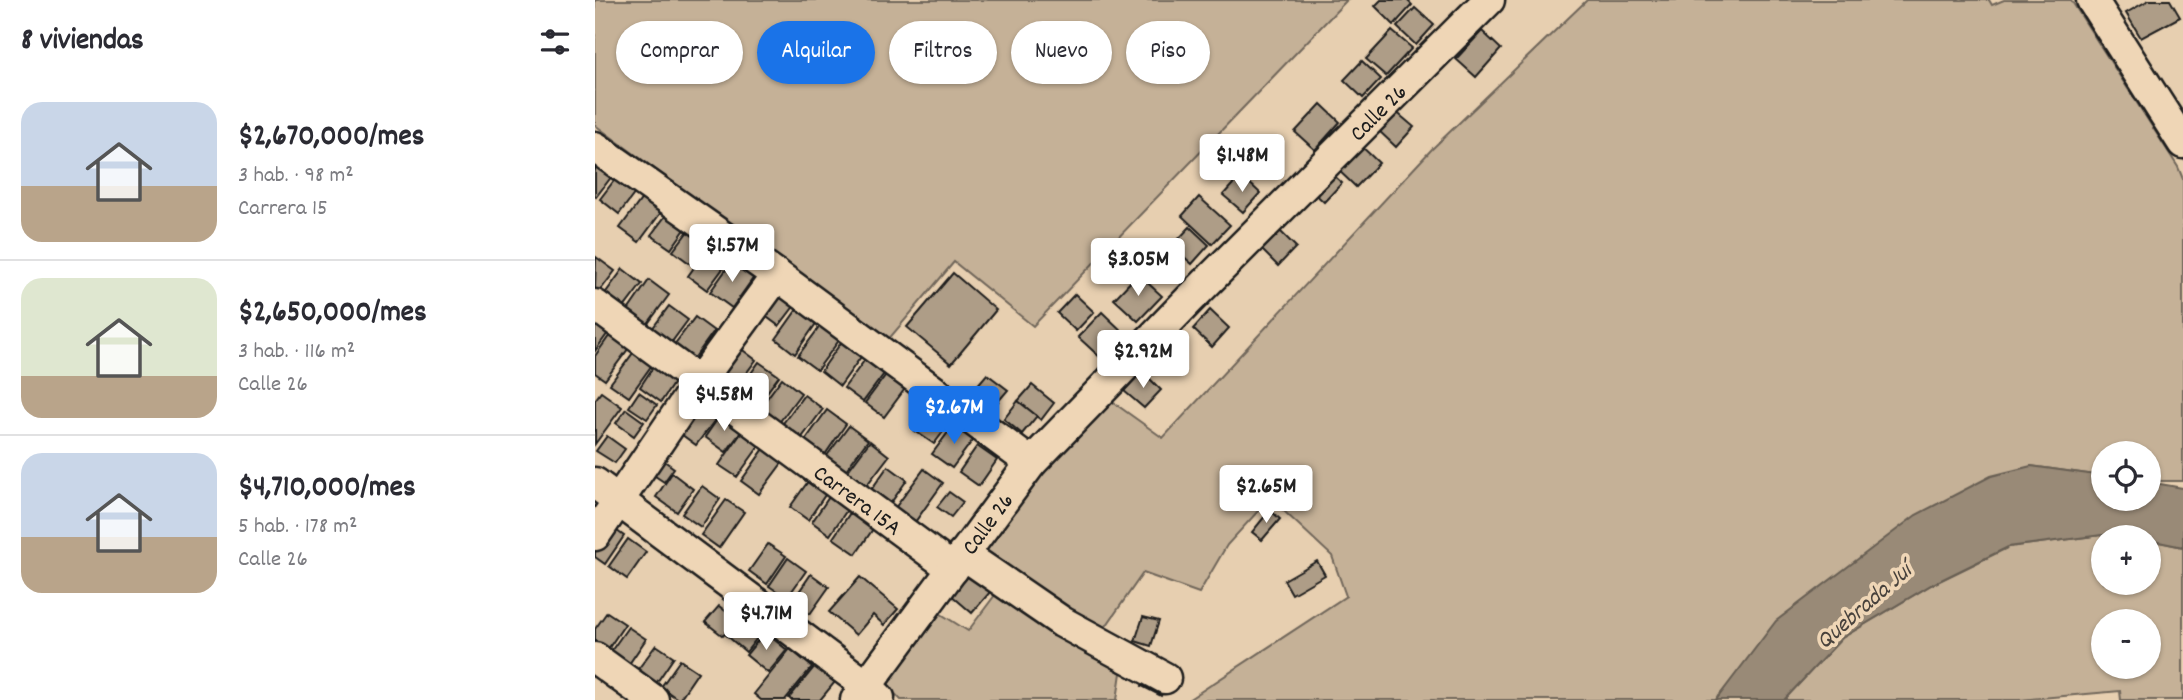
<!DOCTYPE html>
<html lang="es">
<meta charset="utf-8">
<style>
body{margin:0;font-family:Dekko,sans-serif;background:#f7f7f7;color:#2b2b33;height:100vh;display:flex;flex-direction:column;font-size:26px;white-space:nowrap}
*{box-sizing:border-box;margin:0}
p{font-size:23px;color:#7c7c81}
.icon{flex:none;width:38px;height:38px;fill:none;stroke:currentColor;stroke-width:2;stroke-linecap:round;stroke-linejoin:round}
.map{position:relative;flex:1;overflow:hidden}
.drawer{display:flex;flex-direction:column;background:#fff;width:595px}
.drawer>*{flex:none}
.hud{position:absolute;left:21px;top:21px;width:665px;height:63px;display:flex;gap:14px}
.fabs{position:absolute;left:1496px;top:441px;display:grid;gap:14px}
.fabs a{display:grid;place-items:center;width:70px;height:70px;border-radius:50%;background:#fff;box-shadow:0 2px 5px #0004;font-size:35px}
.price{position:absolute;translate:-50% -60px;padding:0 16px;border-radius:7px;background:#fff;color:#222;font-size:23px;line-height:46px;filter:drop-shadow(0 2px 4px #0008)}
.price::after{content:'';position:absolute;left:50%;top:42px;width:21px;height:16px;margin-left:-10px;background:inherit;clip-path:polygon(0 0,100% 0,50% 100%)}
.price.selected{background:#1a73e8;color:#fff}
ul{padding:0;list-style:none}
li{display:flex;align-items:center;gap:21px;height:175px;padding:0 21px}
li+li{border-top:2px solid #e1e1e2}
li span{display:grid;place-items:center;flex:none;width:196px;height:140px;border-radius:21px;color:#555}
li>.icon{margin-inline-start:auto}
span .icon{width:84px;height:84px;fill:#fffc;stroke-width:1}
li b{font-size:30px}
h2{display:flex;justify-content:space-between;align-items:center;height:84px;padding:0 21px;font-size:30px}
.chip{padding:0 24px;border-radius:32px;background:#fff;box-shadow:0 2px 5px #0004;font-size:24px;line-height:63px}
.chip.selected{background:#1a73e8;color:#fff}
main{display:flex;flex:1;min-height:0}
.map>svg:first-child{display:block}
.green{fill:#c5b197;stroke:#70665a;stroke-width:2;fill-rule:evenodd}
.water{fill:#998a77;stroke:#675e53;stroke-width:2}
.building{fill:#ae9d87;stroke:#1c1c1c;stroke-width:2}
.lines{fill:none;stroke-linecap:round;stroke-linejoin:round}
.minor-casing{stroke:#1c1c1c;stroke-width:35}
.minor{stroke:#efd6b6;stroke-width:30}
.labels{text-anchor:middle;stroke-width:7;stroke-linejoin:round;paint-order:stroke}
.street-label{font-size:23px;fill:#1c1c1c;stroke:#efd6b6}
.water-label{font-size:24px;font-style:italic;fill:#48423c;stroke:#efd6b6}
</style>
<main>
<section class="drawer">
<h2>8 viviendas<svg class="icon" aria-label="filters" viewBox="0 0 24 24"><path d="M4 7h16M4 17h16"/><circle cx="9" cy="7" r="2"/><circle cx="15" cy="17" r="2"/></svg></h2>
<ul>
<li><span style="background:linear-gradient(#c9d6e8 60%,#b9a48a 0)"><svg class="icon" aria-label="home" viewBox="0 0 24 24"><path d="M3 11l9-7 9 7M6 9v11h12V9"/></svg></span><div><b>$2,670,000/mes</b><p>3 hab. · 98 m²</p><p>Carrera 15</p></div></li>
<li><span style="background:linear-gradient(#dfe7d0 70%,#b9a48a 0)"><svg class="icon" aria-label="home" viewBox="0 0 24 24"><path d="M3 11l9-7 9 7M6 9v11h12V9"/></svg></span><div><b>$2,650,000/mes</b><p>3 hab. · 116 m²</p><p>Calle 26</p></div></li>
<li><span style="background:linear-gradient(#c9d6e8 60%,#b9a48a 0)"><svg class="icon" aria-label="home" viewBox="0 0 24 24"><path d="M3 11l9-7 9 7M6 9v11h12V9"/></svg></span><div><b>$4,710,000/mes</b><p>5 hab. · 178 m²</p><p>Calle 26</p></div></li>
</ul>
</section>
<div class="map">
<svg width="1588" height="700" viewBox="0 0 1588 700">
<rect width="100%" height="100%" fill="#e7cfb0"/>
<filter id="ink" filterUnits="userSpaceOnUse"><feTurbulence type="fractalNoise" baseFrequency=".0143" numOctaves="2"/><feDisplacementMap in="SourceGraphic" scale="14" xChannelSelector="R" yChannelSelector="G"/><feConvolveMatrix kernelMatrix="1 2 1 2 8 2 1 2 1" color-interpolation-filters="sRGB"/></filter>
<g filter="url(#ink)">
<g class="green">
<path d="M0 0H752L438 326 359 262 293 340 0 125Z"/>
<path d="M992 0H1394L1397 5 1409 0H1476L1583 167 1588 179V481H1554V453H1508V476L1436 466 1123 696 1121 700H593L751 596 737 556 675 498 632 545 604 593 548 573 507 632 376 544 512 398 568 438 837 149Z"/>
<path d="M1507 535 1527 537H1508V583H1554V540L1588 547V700H1526L1525 691 1424 700H1189L1247 638 1336 585 1414 547ZM1508 621H1554V667H1508Z"/>
<path d="M400 595 526 673 522 700H306L288 681 330 604 373 631Z"/>
</g>
<path class="water" d="M1436 466 1508 476V499H1554V482L1588 488V547L1554 540V537L1507 535 1413 547 1336 585 1247 638 1189 700H1121L1181 621 1321 515 1396 476Z"/>
<g class="building">
<path d="M786 0H812L817 5 799 25 780 6Z"/>
<path d="M1554 0H1575L1585 17 1546 38 1531 13Z"/>
<path d="M820 8 839 25 821 45 802 27Z"/>
<path d="M797 31 817 48 791 76 771 59Z"/>
<path d="M887 31 906 49 881 77 861 59Z"/>
<path d="M767 61 786 79 768 98 749 80Z"/>
<path d="M726 104 745 122 720 150 700 132Z"/>
<path d="M799 110 819 127 801 147 782 129Z"/>
<path d="M761 141 784 163 761 187 738 165Z"/>
<path d="M0 164 17 176 1 197 0 196Z"/>
<path d="M734 171 747 183 729 202 716 190Z"/>
<path d="M646 175 665 193 648 212 628 195Z"/>
<path d="M21 178 40 193 24 214 5 199Z"/>
<path d="M48 197 67 211 44 242 25 228Z"/>
<path d="M604 197 635 225 617 244 587 216Z"/>
<path d="M72 214 91 228 76 249 56 235Z"/>
<path d="M595 227 614 245 597 264 577 246Z"/>
<path d="M94 230 113 244 97 265 78 251Z"/>
<path d="M685 231 701 247 683 266 667 250Z"/>
<path d="M115 245 135 259 112 290 93 276Z"/>
<path d="M1 257 20 271 4 292 0 289Z"/>
<path d="M138 260 159 277 137 308 115 292Z"/>
<path d="M28 269 47 284 28 309 9 295Z"/>
<path d="M358 273 401 310 356 364 312 327Z"/>
<path d="M543 274 567 296 543 321 519 299Z"/>
<path d="M54 280 74 295 51 326 32 312Z"/>
<path d="M181 291 200 305 184 326 165 312Z"/>
<path d="M480 294 499 312 481 331 462 313Z"/>
<path d="M74 306 93 320 76 343 57 329Z"/>
<path d="M203 308 222 322 200 354 181 339Z"/>
<path d="M615 310 634 328 617 347 598 329Z"/>
<path d="M507 312 530 334 507 359 483 337Z"/>
<path d="M100 317 119 331 98 360 79 345Z"/>
<path d="M0 319 15 330 0 351Z"/>
<path d="M226 325 245 339 222 370 203 356Z"/>
<path d="M17 332 36 345 10 380 0 373V356Z"/>
<path d="M248 340 268 354 245 386 226 371Z"/>
<path d="M141 345 161 360 138 391 119 377Z"/>
<path d="M41 349 59 362 34 397 15 384Z"/>
<path d="M272 357 291 371 268 402 249 388Z"/>
<path d="M164 362 184 376 161 407 142 393Z"/>
<path d="M61 363 82 378 66 402 45 387Z"/>
<path d="M547 371 566 390 549 408 529 391Z"/>
<path d="M293 372 312 386 289 417 270 403Z"/>
<path d="M392 374 413 390 395 411 375 394Z"/>
<path d="M187 378 206 393 183 424 164 409Z"/>
<path d="M437 385 459 403 446 420 423 401Z"/>
<path d="M6 392 27 407 0 444V400Z"/>
<path d="M44 392 62 405 52 419 34 407Z"/>
<path d="M104 395 126 412 101 445 79 429Z"/>
<path d="M209 395 228 409 205 440 186 426Z"/>
<path d="M423 401 442 416 427 434 409 419Z"/>
<path d="M338 406 357 420 339 444 320 431Z"/>
<path d="M31 409 49 422 39 436 21 423Z"/>
<path d="M232 410 251 424 229 456 209 442Z"/>
<path d="M126 414 148 429 131 452 110 437Z"/>
<path d="M360 423 380 437 357 468 337 454Z"/>
<path d="M254 426 273 440 250 471 231 457Z"/>
<path d="M149 429 167 442 142 477 124 465Z"/>
<path d="M12 436 30 449 20 463 1 451Z"/>
<path d="M275 441 294 456 271 486 252 472Z"/>
<path d="M171 446 190 459 164 494 146 481Z"/>
<path d="M382 446 402 460 384 486 364 472Z"/>
<path d="M61 455 79 468 69 482 51 470Z"/>
<path d="M293 466 312 480 295 504 276 490Z"/>
<path d="M329 469 348 483 320 522 300 508Z"/>
<path d="M77 473 98 489 82 512 61 497Z"/>
<path d="M214 480 232 492 213 520 195 507Z"/>
<path d="M107 486 125 499 106 527 87 514Z"/>
<path d="M354 492 368 502 356 517 342 507Z"/>
<path d="M236 494 254 507 235 535 217 522Z"/>
<path d="M131 500 149 512 124 548 106 535Z"/>
<path d="M257 510 280 526 261 554 238 538Z"/>
<path d="M675 510 685 519 667 540 657 532Z"/>
<path d="M11 523 29 536 10 564 0 557V539Z"/>
<path d="M33 539 51 552 32 579 14 566Z"/>
<path d="M173 544 191 556 172 584 154 571Z"/>
<path d="M193 558 211 571 192 598 174 586Z"/>
<path d="M722 561 730 575 697 594 689 580Z"/>
<path d="M367 568 396 591 377 613 348 588Z"/>
<path d="M216 574 234 587 215 614 197 602Z"/>
<path d="M265 577 303 609 289 625 278 615 261 635 234 612Z"/>
<path d="M124 606 142 620 128 636 110 622Z"/>
<path d="M12 612 30 624 11 652 0 644V629Z"/>
<path d="M146 617 166 633 151 652 131 635Z"/>
<path d="M548 617 564 621 556 646 540 641Z"/>
<path d="M33 627 51 639 32 667 14 654Z"/>
<path d="M170 632 192 650 173 673 151 655Z"/>
<path d="M61 645 79 657 60 685 41 672Z"/>
<path d="M195 649 217 667 190 700H166L159 694Z"/>
<path d="M85 660 103 672 84 700 66 687Z"/>
<path d="M220 666 240 682 225 700H196L194 698Z"/>
<path d="M551 678 570 688 566 696 547 686Z"/>
</g>
<g class="lines">
<g class="minor-casing">
<g id="minor">
<path d="M1497 0 1588 143"/>
<path d="M0 147 182 275 436 463"/>
<path id="s1" d="M0 305 358 569"/>
<path d="M0 483 272 686 284 698"/>
<path d="M0 535 104 382 182 275"/>
<path d="M368 554 467 622 570 678"/>
<path d="M0 658 58 700"/>
<path id="s2" d="M261 700 436 463 594 300 894 0"/>
</g>
</g>
<use href="#minor" class="minor"/>
</g>
</g>
<g class="labels">
<g class="street-label">
<text dy="8" stroke="none"><textPath href="#s2" startOffset="788">Calle 26</textPath></text>
<text dy="8" stroke="none"><textPath href="#s1" startOffset="327">Carrera 15A</textPath></text>
<text dy="8" stroke="none"><textPath href="#s2" startOffset="220">Calle 26</textPath></text>
</g>
<g class="water-label">
<text transform="translate(1268 605) rotate(-41)" y="8">Quebrada Juí</text>
</g>
</g>
</svg>
<div class="fabs">
<a><svg class="icon" aria-label="locate" viewBox="0 0 24 24"><circle cx="12" cy="12" r="6"/><path d="M12 2v4M12 18v4M2 12h4M18 12h4"/></svg></a>
<a>+</a>
<a>−</a>
</div>
<b class="price" style="left:647px;top:194px">$1.48M</b>
<b class="price" style="left:137px;top:284px">$1.57M</b>
<b class="price" style="left:543px;top:298px">$3.05M</b>
<b class="price" style="left:548px;top:390px">$2.92M</b>
<b class="price" style="left:129px;top:433px">$4.58M</b>
<b class="price selected" style="left:359px;top:446px">$2.67M</b>
<b class="price" style="left:671px;top:525px">$2.65M</b>
<b class="price" style="left:171px;top:652px">$4.71M</b>
<div class="hud">
<a class="chip">Comprar</a>
<a class="chip selected">Alquilar</a>
<a class="chip">Filtros</a>
<a class="chip">Nuevo</a>
<a class="chip">Piso</a>
</div>
</div>
</main>
